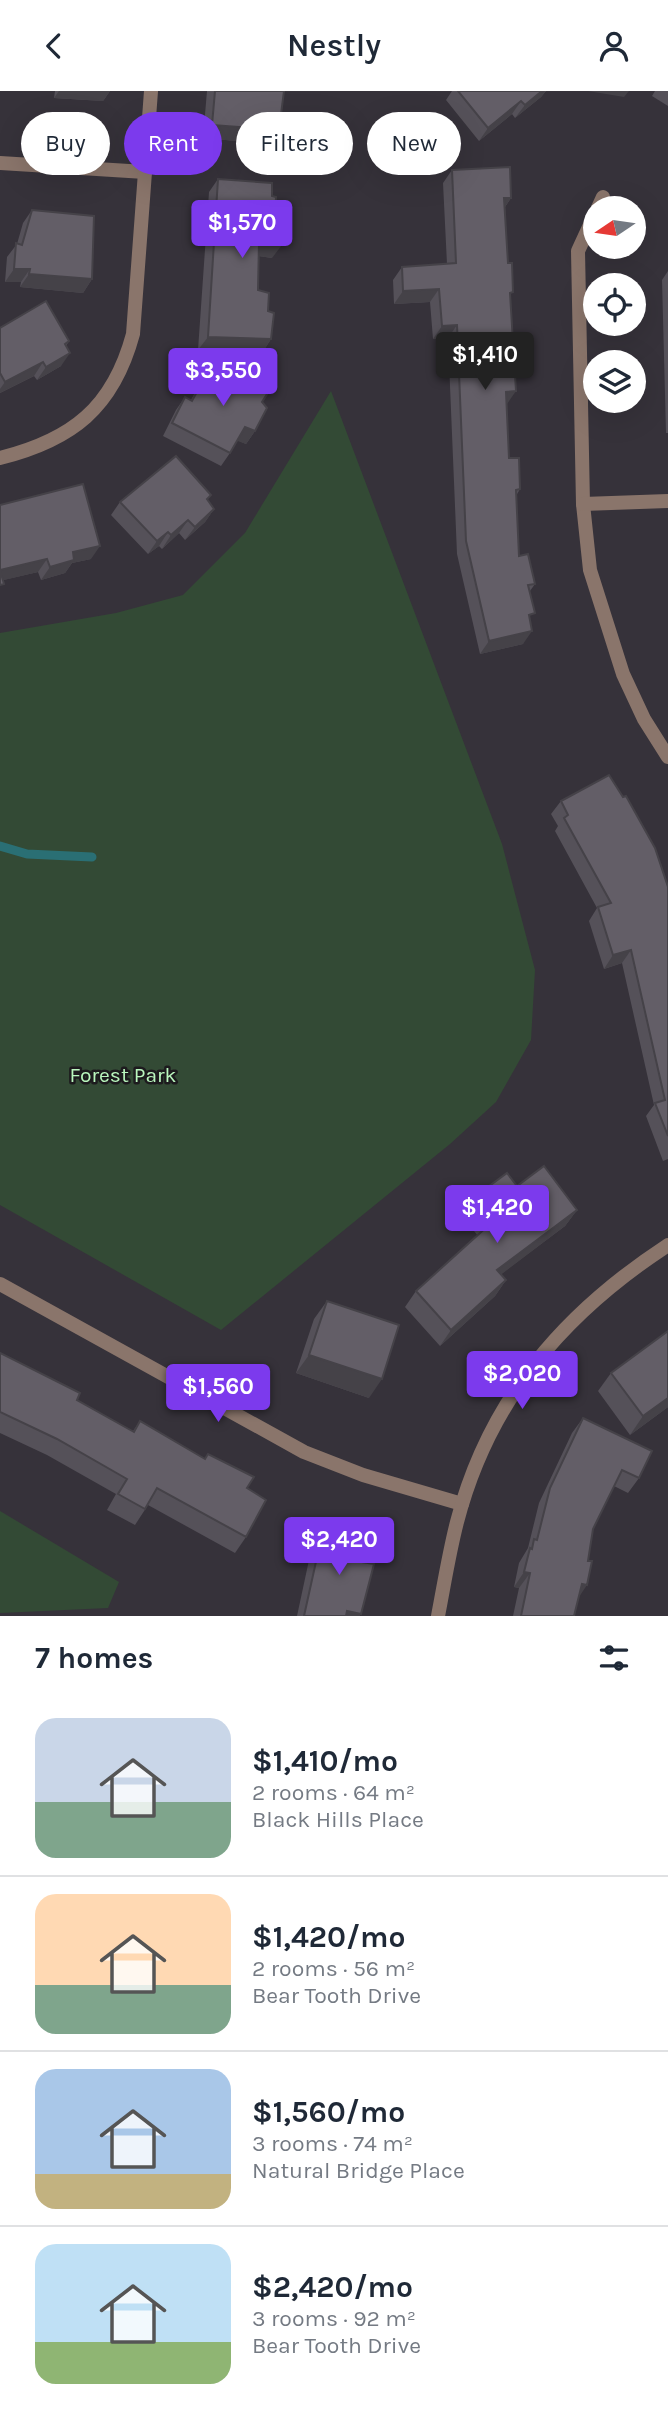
<!DOCTYPE html>
<meta charset="utf-8">
<style>
body{margin:0;font-family:Karla,sans-serif;background:#f6f6f7;color:#1f2937;height:100vh;display:flex;flex-direction:column;font-size:26px;white-space:nowrap}
*{box-sizing:border-box;margin:0}
p{font-size:23px;color:#747a83}
.icon{flex:none;width:38px;height:38px;fill:none;stroke:currentColor;stroke-width:2;stroke-linecap:round;stroke-linejoin:round}
.map{position:relative;height:1525px;overflow:hidden}
.side{display:flex;flex-direction:column;background:#fff;flex:1}
.side>*{flex:none}
.hud{position:absolute;left:21px;top:21px;width:626px;height:63px;display:flex;gap:14px}
.needle{width:46px;rotate:257deg}
.buttons{position:absolute;left:583px;top:105px;display:grid;gap:14px}
.buttons a{display:grid;place-items:center;width:63px;height:63px;border-radius:50%;background:#fff;box-shadow:0 7px 28px #0002;font-size:35px}
.price{position:absolute;translate:-50% -60px;padding:0 16px;border-radius:7px;background:#7c3aed;color:#fff;font-size:23px;line-height:46px;filter:drop-shadow(0 2px 4px #0008)}
.price::after{content:'';position:absolute;left:50%;top:42px;width:21px;height:16px;margin-left:-10px;background:inherit;clip-path:polygon(0 0,100% 0,50% 100%)}
.price.selected{background:#222;color:#fff}
ul{padding:0;list-style:none}
li{display:flex;align-items:center;gap:21px;height:175px;padding:0 35px}
li+li{border-top:2px solid #e0e1e3}
li span{display:grid;place-items:center;flex:none;width:196px;height:140px;border-radius:21px;color:#555}
li>.icon{margin-inline-start:auto}
span .icon{width:84px;height:84px;fill:#fffc;stroke-width:1}
li b{font-size:30px}
h2{display:flex;justify-content:space-between;align-items:center;height:84px;padding:0 35px;font-size:30px}
.pill{padding:0 24px;border-radius:32px;background:#fff;box-shadow:0 7px 28px #0002;font-size:24px;line-height:63px}
.pill.selected{background:#7c3aed;color:#fff}
header{display:flex;justify-content:space-between;align-items:center;height:91px;padding:0 35px;background:#fff;font-size:32px;font-weight:600}
.map>svg:first-child{display:block}
.green{fill:#334a35}
.lines{fill:none;stroke-linecap:round;stroke-linejoin:round}
.stream{stroke:#2a6f74;stroke-width:9}
.minor{stroke:#8a756b;stroke-width:14}
.wall{fill:#555159}
.shaded-wall{fill:#454248}
.building{fill:#635e67;stroke:#454248;stroke-width:2}
.labels{text-anchor:middle;stroke-width:5;stroke-linejoin:round;paint-order:stroke}
.park-label{font-size:21px;fill:#baf7be;stroke:#1d1b1e}
</style>
<header><svg class="icon" aria-label="back" viewBox="0 0 24 24"><path d="M15 5l-7 7 7 7"/></svg>Nestly<svg class="icon" aria-label="person" viewBox="0 0 24 24"><circle cx="12" cy="8" r="4"/><path d="M4 21q1-7 8-7t8 7"/></svg></header>
<div class="map">
<svg width="668" height="1525" viewBox="0 0 668 1525">
<rect width="100%" height="100%" fill="#36323a"/>
<g class="green">
<path d="M331 300 502 753 535 879 531 949 496 1011 450 1053 221 1239 0 1114V542L116 522 183 504 245 442Z"/>
<path d="M0 1420 119 1491 108 1517 0 1522Z"/>
</g>
<g class="lines">
<path class="stream" d="M0 755 27 763 92 766"/>
<g class="minor">
<path d="M0 72 145 81"/>
<path d="M598 117 603 106"/>
<path d="M595 123 578 160 583 413 590 479 623 583 644 628 668 666"/>
<path d="M0 367C72 349 113 317 133 243L151 0"/>
<path d="M583 413 668 410"/>
<path d="M0 1193 304 1361 363 1384 462 1413"/>
<path d="M438 1525C444 1494 449 1462 457 1431 489 1308 564 1222 668 1154"/>
</g>
</g>
<g class="wall">
<path d="M55 0H110L103 10 54 7Z"/>
<path d="M207 0H284L279 39 270 53 203 47Z"/>
<path d="M452 0H546L541 6 515 27 512 23 479 50 446 9Z"/>
<path d="M655 0H668V15L652 5Z"/>
<path d="M452 79 511 107 505 116 510 206 507 313H506L509 367 520 398 516 405 519 465 535 493 530 500V530L523 553 480 563 457 463 448 247 433 248 430 211 394 213 393 189 402 176 447 173 443 92Z"/>
<path d="M218 88 272 105V167L259 165 258 199 268 220 271 248 262 262 198 259 209 101Z"/>
<path d="M32 119 92 188 83 202 20 196 21 191H5L7 166 17 153 23 132Z"/>
<path d="M668 180V342H666L662 189Z"/>
<path d="M0 237 69 250 66 255 61 275 37 289 34 285 0 302Z"/>
<path d="M214 270 262 311 255 340 246 353 237 349 230 362 221 375 163 345 176 319 185 306 191 309 205 283Z"/>
<path d="M207 409 214 418 205 431 185 449 179 442 162 458 159 455 148 463 111 424 120 411Z"/>
<path d="M0 414 91 468 72 472 65 482 41 489 38 481 3 489Z"/>
<path d="M561 710 668 796V1068L663 1070 646 1025 654 1014 622 872 604 878 589 830 597 817 555 740 558 735 551 723Z"/>
<path d="M517 1095 577 1119 565 1135 501 1183 506 1189 495 1205 440 1255 405 1216 416 1200 478 1145 474 1140 485 1123 477 1112 488 1096Z"/>
<path d="M327 1210 369 1307 296 1282 314 1228Z"/>
<path d="M0 1262 77 1309 133 1340 140 1330 247 1397 246 1446 235 1462 148 1414 135 1434 107 1419 116 1403 47 1364 0 1342Z"/>
<path d="M611 1282 668 1316 630 1344 598 1300Z"/>
<path d="M583 1327 639 1387 628 1402 614 1395 593 1438 574 1525H513L519 1497 514 1496 519 1472 528 1457 539 1412 572 1342Z"/>
<path d="M323 1439 361 1471V1523L359 1525H297L312 1455Z"/>
</g>
<g class="shaded-wall">
<path d="M59 0H110L103 10 54 7Z"/>
<path d="M542 0H546L541 6 515 27 525 14Z"/>
<path d="M588 0H629L624 6Z"/>
<path d="M521 10 512 23 479 50 488 37Z"/>
<path d="M212 34 279 39 270 53 203 47Z"/>
<path d="M504 107H511L502 120Z"/>
<path d="M259 151 282 154 272 167 250 164Z"/>
<path d="M14 178H30L21 191H5Z"/>
<path d="M29 183 92 188 83 202 20 196Z"/>
<path d="M439 198 430 211 394 213 403 200Z"/>
<path d="M457 234 448 247 433 248 442 235Z"/>
<path d="M208 246 271 248 262 262 198 259Z"/>
<path d="M70 262 61 275 37 289 46 276Z"/>
<path d="M43 271 34 285 0 302V298L5 291Z"/>
<path d="M516 300 507 313 496 314 506 301Z"/>
<path d="M245 336 255 340 246 353 235 349Z"/>
<path d="M214 418 205 431 185 449 195 436Z"/>
<path d="M188 429 179 442 162 458 171 444Z"/>
<path d="M168 441 159 455 148 463 157 450Z"/>
<path d="M100 455 91 468 72 472 65 482 41 489 50 476 73 461Z"/>
<path d="M47 468 38 481 0 490V479Z"/>
<path d="M532 540 523 553 480 563 489 550Z"/>
<path d="M631 859 622 872 604 878 613 864Z"/>
<path d="M577 1119 565 1135 486 1195 497 1179Z"/>
<path d="M506 1189 495 1205 440 1255 451 1239Z"/>
<path d="M309 1264 382 1288 369 1307 296 1282Z"/>
<path d="M668 1307V1316L630 1344 643 1325Z"/>
<path d="M524 1481 530 1482 519 1497 514 1496Z"/>
<path d="M582 1493 587 1494 577 1509Z"/>
<path d="M347 1520 361 1523 359 1525H344Z"/>
</g>
<g class="building">
<path d="M215 0H284L279 39 212 34Z"/>
<path d="M458 0H542L525 14 521 10 488 37Z"/>
<path d="M510 76 511 107H504L508 172H512L513 201 510 202 516 300 506 301 509 367H519L520 398 516 399 519 465 528 463 535 493 528 494 535 522 529 524 532 540 489 550 466 450 457 234 442 235 439 198 403 200 402 176 456 172 452 79Z"/>
<path d="M218 88 272 92V105L276 106 275 127 283 128 282 154 259 151 258 199 269 202 268 220 274 222 271 248 208 246Z"/>
<path d="M32 119 94 125 92 188 29 183 30 178H14L16 152 22 154Z"/>
<path d="M46 210 69 250 65 253 70 262 46 276 43 271 5 291 0 282V237Z"/>
<path d="M214 270 269 300 262 311 267 317 255 340 245 336 230 362 172 332 185 306 192 310Z"/>
<path d="M176 365 211 404 207 408 214 418 195 436 188 429 171 444 168 441 157 450 120 411Z"/>
<path d="M83 393 100 455 73 461 74 469 50 476 47 468 0 479 4 493 0 494V414Z"/>
<path d="M609 684 623 706 626 705 655 757 668 796V1045L655 1012 665 1009 631 859 613 864 598 816 611 812 564 727 568 724 561 710Z"/>
<path d="M544 1075 577 1119 497 1179 506 1189 451 1239 416 1200 491 1132 485 1124 500 1112 488 1096 507 1082 517 1095Z"/>
<path d="M327 1210 399 1234 382 1288 309 1264Z"/>
<path d="M668 1240V1307L643 1325 611 1282Z"/>
<path d="M0 1262 80 1302 77 1309 134 1341 140 1330 205 1368 208 1363 254 1386 247 1397 266 1409 246 1446 157 1397 145 1418 118 1403 127 1388 57 1348 0 1321Z"/>
<path d="M583 1327 652 1360 639 1387 622 1379 593 1438 588 1470H592L587 1494 582 1493 574 1525H521L530 1482 524 1481 530 1457 532 1458 534 1448 537 1449 550 1397Z"/>
<path d="M323 1439 365 1448 361 1471 374 1473 361 1523 347 1520 346 1525H304Z"/>
</g>
<g class="labels">
<g class="park-label">
<text x="123" y="991">Forest Park</text>
</g>
</g>
</svg>
<div class="buttons">
<a><svg class="needle" viewBox="-14 -14 28 28"><path d="M0-13l5 13h-10z" fill="#e53935"/><path d="M0 13l5-13h-10z" fill="#747a83"/></svg></a>
<a><svg class="icon" aria-label="locate" viewBox="0 0 24 24"><circle cx="12" cy="12" r="6"/><path d="M12 2v4M12 18v4M2 12h4M18 12h4"/></svg></a>
<a><svg class="icon" aria-label="layers" viewBox="0 0 24 24"><path d="M12 4l9 5-9 5-9-5zM3 14l9 5 9-5"/></svg></a>
</div>
<b class="price" style="left:242px;top:169px">$1,570</b>
<b class="price selected" style="left:485px;top:301px">$1,410</b>
<b class="price" style="left:223px;top:317px">$3,550</b>
<b class="price" style="left:497px;top:1154px">$1,420</b>
<b class="price" style="left:522px;top:1320px">$2,020</b>
<b class="price" style="left:218px;top:1333px">$1,560</b>
<b class="price" style="left:339px;top:1486px">$2,420</b>
<div class="hud">
<a class="pill">Buy</a>
<a class="pill selected">Rent</a>
<a class="pill">Filters</a>
<a class="pill">New</a>
</div>
</div>
<section class="side">
<h2>7 homes<svg class="icon" aria-label="filters" viewBox="0 0 24 24"><path d="M4 7h16M4 17h16"/><circle cx="9" cy="7" r="2"/><circle cx="15" cy="17" r="2"/></svg></h2>
<ul>
<li><span style="background:linear-gradient(#c9d6e8 60%,#7fa58c 0)"><svg class="icon" aria-label="home" viewBox="0 0 24 24"><path d="M3 11l9-7 9 7M6 9v11h12V9"/></svg></span><div><b>$1,410/mo</b><p>2 rooms · 64 m²</p><p>Black Hills Place</p></div></li>
<li><span style="background:linear-gradient(#ffd9b3 65%,#7fa58c 0)"><svg class="icon" aria-label="home" viewBox="0 0 24 24"><path d="M3 11l9-7 9 7M6 9v11h12V9"/></svg></span><div><b>$1,420/mo</b><p>2 rooms · 56 m²</p><p>Bear Tooth Drive</p></div></li>
<li><span style="background:linear-gradient(#a9c7e8 75%,#c2b280 0)"><svg class="icon" aria-label="home" viewBox="0 0 24 24"><path d="M3 11l9-7 9 7M6 9v11h12V9"/></svg></span><div><b>$1,560/mo</b><p>3 rooms · 74 m²</p><p>Natural Bridge Place</p></div></li>
<li><span style="background:linear-gradient(#bfe0f5 70%,#8fb573 0)"><svg class="icon" aria-label="home" viewBox="0 0 24 24"><path d="M3 11l9-7 9 7M6 9v11h12V9"/></svg></span><div><b>$2,420/mo</b><p>3 rooms · 92 m²</p><p>Bear Tooth Drive</p></div></li>
</ul>
</section>
